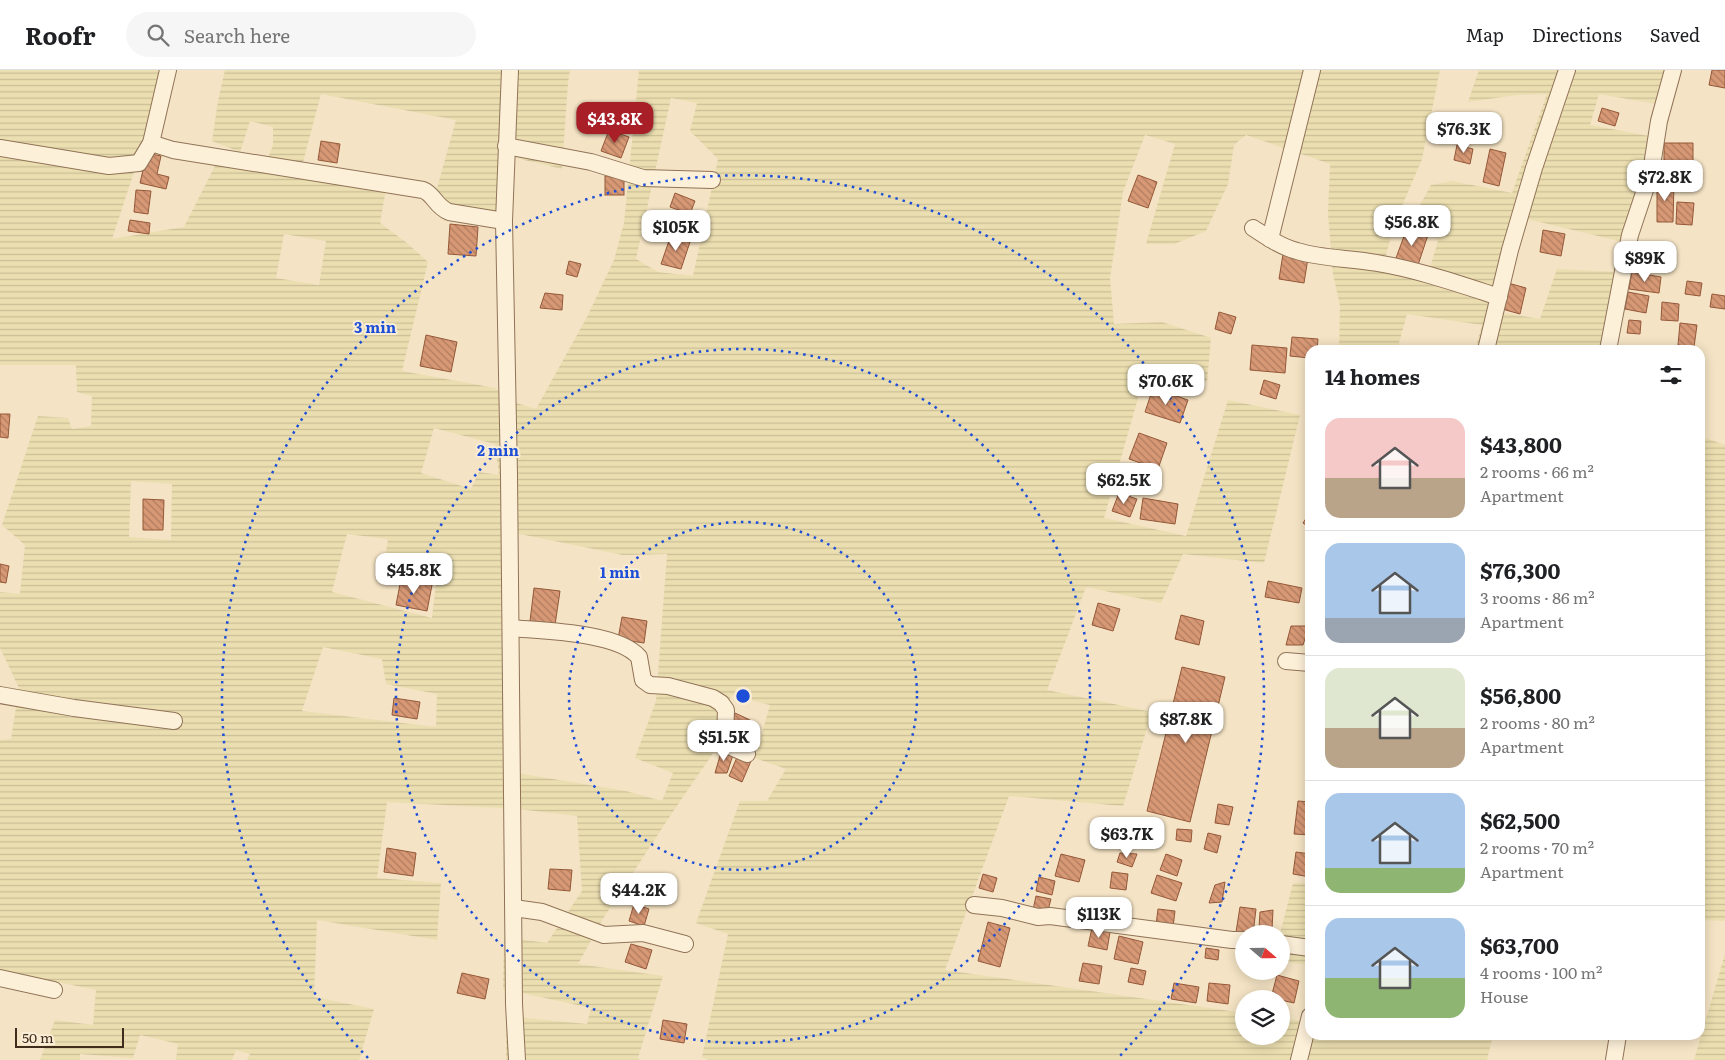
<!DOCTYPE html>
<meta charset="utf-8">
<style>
body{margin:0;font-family:Literata,serif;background:#f6f6f6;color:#202124;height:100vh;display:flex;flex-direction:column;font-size:19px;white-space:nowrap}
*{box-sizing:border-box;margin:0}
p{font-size:16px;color:#757577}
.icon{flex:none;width:28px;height:28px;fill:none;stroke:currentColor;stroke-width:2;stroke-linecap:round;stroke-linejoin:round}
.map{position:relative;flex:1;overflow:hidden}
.panel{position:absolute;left:1305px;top:275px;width:400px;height:695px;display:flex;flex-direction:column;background:#fff;border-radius:15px;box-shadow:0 2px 12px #0003}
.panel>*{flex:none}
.needle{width:32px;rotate:110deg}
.controls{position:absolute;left:1235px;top:855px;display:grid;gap:10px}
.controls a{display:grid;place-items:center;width:55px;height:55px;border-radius:50%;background:#fff;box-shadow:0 2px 12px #0003;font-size:25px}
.scale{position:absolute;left:15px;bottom:12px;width:109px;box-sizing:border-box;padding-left:5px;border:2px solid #402c1d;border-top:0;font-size:14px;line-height:18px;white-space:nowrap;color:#402c1d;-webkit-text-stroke:4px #faedd5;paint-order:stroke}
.price{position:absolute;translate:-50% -42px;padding:0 11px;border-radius:10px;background:#fff;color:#222;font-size:16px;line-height:32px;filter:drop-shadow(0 1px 2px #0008)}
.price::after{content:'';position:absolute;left:50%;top:30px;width:15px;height:11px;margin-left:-8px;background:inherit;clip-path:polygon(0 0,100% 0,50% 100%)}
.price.active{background:#a91f27;color:#fff}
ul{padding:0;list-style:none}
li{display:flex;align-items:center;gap:15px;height:125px;padding:0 20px}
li+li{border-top:1px solid #e0e0e0}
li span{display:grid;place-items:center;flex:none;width:140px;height:100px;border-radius:15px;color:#555}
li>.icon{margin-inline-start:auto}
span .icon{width:60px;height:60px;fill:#fffc;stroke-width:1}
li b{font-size:21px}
h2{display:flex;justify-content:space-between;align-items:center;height:60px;padding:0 20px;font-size:21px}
header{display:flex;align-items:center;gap:30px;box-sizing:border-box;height:70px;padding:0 25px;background:#fff;border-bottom:1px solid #e0e0e0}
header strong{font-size:24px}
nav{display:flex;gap:28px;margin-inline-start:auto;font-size:18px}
.search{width:350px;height:45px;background:#f6f6f6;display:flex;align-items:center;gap:12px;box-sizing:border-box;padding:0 18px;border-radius:28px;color:#757577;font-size:19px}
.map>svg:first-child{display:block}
.farmland{fill:url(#farmland-rules);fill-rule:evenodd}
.building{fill:url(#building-back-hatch);stroke:#945839}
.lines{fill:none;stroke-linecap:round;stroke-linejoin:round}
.street-casing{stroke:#917357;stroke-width:18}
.street{stroke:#fdf0d9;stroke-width:16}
.ring{fill:none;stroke:#1d4ed8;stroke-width:2.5;stroke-dasharray:2.5 5}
.centre{fill:#1d4ed8;stroke:#faedd5;stroke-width:2.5}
.ring-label{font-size:15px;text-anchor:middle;font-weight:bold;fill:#1d4ed8;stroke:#faedd5;stroke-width:4;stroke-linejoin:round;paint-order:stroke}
</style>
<header>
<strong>Roofr</strong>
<div class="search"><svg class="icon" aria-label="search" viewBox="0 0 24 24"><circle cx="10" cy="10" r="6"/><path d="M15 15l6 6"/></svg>Search here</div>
<nav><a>Map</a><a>Directions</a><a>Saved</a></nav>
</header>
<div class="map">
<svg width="1725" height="990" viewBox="0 0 1725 990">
<defs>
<pattern id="farmland-rules" width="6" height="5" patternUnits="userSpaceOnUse" patternTransform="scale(1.25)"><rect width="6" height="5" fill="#ebdeb0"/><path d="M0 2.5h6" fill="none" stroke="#cbbf97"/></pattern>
<pattern id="building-back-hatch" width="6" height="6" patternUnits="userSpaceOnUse" patternTransform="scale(1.25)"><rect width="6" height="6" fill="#d79875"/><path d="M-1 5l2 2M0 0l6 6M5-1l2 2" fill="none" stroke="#b07c5f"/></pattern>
</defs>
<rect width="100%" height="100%" fill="#f4e3c4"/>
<g class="farmland">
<path d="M0 0H159L148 59 112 169 184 157 216 94 263 101 273 75V57L250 51 240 82 212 71 218 31 225 0H570L568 13 562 99 512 87 511 145 451 136 436 122 456 50 321 24 303 92V109L386 119 380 153 407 173 428 192 402 301 495 318 513 332 536 339 587 247 614 190 624 153 639 0H1440L1422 89 1394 155 1385 189 1429 201 1438 171 1420 135 1431 115 1452 111 1512 123 1547 24 1516 25 1468 32 1479 0H1666L1656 34 1599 24 1590 55 1649 66 1645 101 1623 172 1523 148 1498 242 1540 249 1557 199 1617 202 1601 280H1475L1482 255 1407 244 1397 280H1339L1340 236 1333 204 1328 144 1330 94 1246 65 1234 75 1228 114 1206 161 1174 174H1146L1175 74 1145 65 1123 122 1110 208 1114 254 1162 252 1211 268 1207 312 1185 301 1144 307 1104 448 1186 466 1228 330 1300 345 1264 493 1183 484 1161 533 1086 517 1047 620 1152 642 1123 736 1009 726 945 900 1244 943V966H1281V948L1301 951 1310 919V965H1493L1487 990H708L702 987 728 864 696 853 740 731H767L786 699 755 688 770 635 731 625 718 676 674 740 604 847 578 894 663 906 638 988 640 990H506V946L587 954 591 938 503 919 504 867 547 873 582 821 577 746 518 739 387 732 377 808 441 813 437 870 317 850 314 927 374 939 359 990H247L250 984 236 980 232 990H176L178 974 140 965 133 988 80 984V990H40L55 950 93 955 96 920 0 900V670L11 669 19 618 0 578V522L20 524 25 475 2 455 38 346 68 348 72 359 91 356 92 326 77 322 76 295H0ZM671 28 697 33 690 61 718 89 693 206 658 202 636 189ZM284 164 326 171 319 215 276 208ZM434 358 495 374 499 405 479 402 471 419 421 403ZM131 411 172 414 171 470 129 467ZM515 463 623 485 667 484 656 631 635 688 673 703 662 731 626 721 516 703ZM347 464 388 469 384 496 437 506 432 548 332 522ZM323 577 382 589 386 614 437 624 436 657 302 641Z"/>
<path d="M1700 366 1725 375V851L1700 850Z"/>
<path d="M1293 813H1310V895L1281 891 1280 864Z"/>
<path d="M1725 884V990H1694Z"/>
</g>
<g class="building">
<path d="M1712 0H1725V18L1709 15Z"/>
<path d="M1602 38 1619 43 1615 56 1598 51Z"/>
<path d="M609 60 629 67 621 88 601 81Z"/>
<path d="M321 71 340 74 337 93 318 90Z"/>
<path d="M1664 73H1693V103L1664 102Z"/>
<path d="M1457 75 1473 79 1470 94 1454 90Z"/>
<path d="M1490 79 1506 83 1499 116 1483 112Z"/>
<path d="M147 83 161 86 157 104 169 107 166 119 140 113Z"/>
<path d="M1138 105 1157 112 1148 138 1128 131Z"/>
<rect x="605" y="106" width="19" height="19"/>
<path d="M1657 112H1674L1673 152H1657Z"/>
<path d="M136 120 151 121 148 144 134 142Z"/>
<path d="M675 123 695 131 690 144 670 137Z"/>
<path d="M1677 132 1694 133 1692 155 1676 154Z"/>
<path d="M130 150 150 153 149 164 128 161Z"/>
<path d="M450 154 478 157 476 186 448 184Z"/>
<path d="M1407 158 1428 165 1418 195 1396 188Z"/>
<path d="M1543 160 1565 164 1561 186 1540 182Z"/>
<path d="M671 165 690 172 681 199 661 194Z"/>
<path d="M1283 184 1308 188 1304 213 1279 209Z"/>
<path d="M569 191 581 194 577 207 566 204Z"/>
<path d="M1632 202 1661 207 1659 223 1629 219Z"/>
<path d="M1687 211 1702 213 1700 226 1685 224Z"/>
<path d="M1508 213 1526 218 1520 244 1502 239Z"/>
<path d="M1628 222 1649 226 1646 243 1625 239Z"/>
<path d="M545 223 563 225 562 240 540 238Z"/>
<path d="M1712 224 1725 226V239L1710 237Z"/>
<path d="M1662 232 1679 234 1678 251 1661 250Z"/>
<path d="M1219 242 1236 247 1231 264 1215 259Z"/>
<path d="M1629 250 1641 251 1640 264 1627 263Z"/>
<path d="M1680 253 1697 255 1694 277 1678 275Z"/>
<path d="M426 265 457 272 451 302 420 296Z"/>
<path d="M1292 267 1318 269 1317 280H1310V288L1290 286Z"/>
<path d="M1252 275 1287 278 1285 303 1250 300Z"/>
<path d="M1264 310 1280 315 1276 329 1260 324Z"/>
<path d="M1153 318 1188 330 1180 353 1145 342Z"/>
<path d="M0 344H10L8 368 0 367Z"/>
<path d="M1139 363 1167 373 1158 399 1129 389Z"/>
<path d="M1119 423 1137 429 1130 447 1112 441Z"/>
<path d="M1143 428 1178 434 1175 454 1140 449Z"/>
<path d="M143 429 164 430 163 460H143Z"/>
<path d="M1309 444H1310V458L1303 453Z"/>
<path d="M0 494 9 496 6 513 0 512Z"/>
<path d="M401 509 432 515 427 541 396 535Z"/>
<path d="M1268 511 1302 518 1299 533 1265 527Z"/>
<path d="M534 518 560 521 555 555 530 551Z"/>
<path d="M1098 533 1120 539 1113 561 1092 555Z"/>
<path d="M1181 545 1204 551 1199 575 1175 569Z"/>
<path d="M622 547 647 551 644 573 618 569Z"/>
<path d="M1291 556H1309L1303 575H1286Z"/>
<path d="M1182 597 1225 607 1190 752 1147 741Z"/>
<path d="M394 628 420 632 417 649 392 645Z"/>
<path d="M735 643 750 650 742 668 727 662Z"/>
<path d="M722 679 733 685 727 703H715Z"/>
<path d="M738 685 751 691 742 712 729 706Z"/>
<path d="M1298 731 1310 732V765L1294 764Z"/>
<path d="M1218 734 1233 737 1229 755 1215 753Z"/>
<path d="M1127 757 1143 758 1139 771H1126Z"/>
<path d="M1177 759 1192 760 1191 772 1176 770Z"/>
<path d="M1208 763 1221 766 1217 783 1204 779Z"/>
<path d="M387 778 416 783 413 806 384 802Z"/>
<path d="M1296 782 1310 784V807L1293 804Z"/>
<path d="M1120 783 1137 784 1132 797 1117 792Z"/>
<path d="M1061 784 1085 790 1079 812 1055 806Z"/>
<path d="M1166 784 1182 790 1177 806 1160 800Z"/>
<path d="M550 799 572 800 570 821 548 819Z"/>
<path d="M1112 802 1128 804 1126 820 1110 818Z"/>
<path d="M983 804 997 808 993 822 979 818Z"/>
<path d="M1157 805 1182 813 1176 831 1151 823Z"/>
<path d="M1039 807 1055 811 1052 825 1036 821Z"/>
<path d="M1225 812 1222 832 1209 833 1215 815Z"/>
<path d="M1036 826 1051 829 1047 844 1033 840Z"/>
<path d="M1089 833 1107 836 1104 852 1086 849Z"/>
<path d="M634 834 649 839 644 856 629 851Z"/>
<path d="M1240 837 1256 839 1253 864 1236 862Z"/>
<path d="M1158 839 1175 841 1173 857 1156 855Z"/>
<path d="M1273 840 1272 859 1259 858 1260 842Z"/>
<path d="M988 852 1010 858 1000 897 978 891Z"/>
<path d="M1092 858 1110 862 1107 880 1088 876Z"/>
<path d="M1119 866 1143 872 1138 894 1114 889Z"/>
<path d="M631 874 652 880 646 899 625 892Z"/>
<path d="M1206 878 1219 880 1218 890 1205 888Z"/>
<path d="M1083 893 1102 896 1099 914 1079 911Z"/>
<path d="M1131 898 1146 901 1143 915 1128 912Z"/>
<path d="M462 903 489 909 485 929 457 923Z"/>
<path d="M1277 905 1299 911 1294 933 1281 930V929L1271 928Z"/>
<path d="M1174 913 1199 917 1196 933 1171 929Z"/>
<path d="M1209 913 1230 915 1228 934 1207 931Z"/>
<path d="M663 950 687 954 684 973 660 969Z"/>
</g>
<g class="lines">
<g class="street-casing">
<g id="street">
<path d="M510 0 504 151 509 405 514 934 517 990"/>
<path d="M151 73 173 80 423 120C434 124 435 136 449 142L504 151"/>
<path d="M506 76 591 92 643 108 712 110"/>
<path d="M0 78 109 96 139 93 151 73 168 0"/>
<path d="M1253 158C1267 167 1281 177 1297 181 1323 189 1350 188 1377 193 1419 200 1459 214 1499 227"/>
<path d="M1270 169 1312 0"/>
<path d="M1486 280 1510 180 1534 98 1567 0"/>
<path d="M1608 280 1630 165 1651 102 1659 51 1673 0"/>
<path d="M511 558C543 561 617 562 639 587L643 610 650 615 668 616 713 628 721 633 726 640 725 668 727 672 731 677 747 684"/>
<path d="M1286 591 1310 593"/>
<path d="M0 625 74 638 174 651"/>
<path d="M974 835 1002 838 1038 847 1050 846 1232 870H1244"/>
<path d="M514 838 542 842 604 865 643 863 685 874"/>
<path d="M1281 874 1310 878"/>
<path d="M0 908 54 920"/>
<path d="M1299 990 1310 946"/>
<path d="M1614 990 1618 965"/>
</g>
</g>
<use href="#street" class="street"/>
</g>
<g class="ring">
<circle cx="743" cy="626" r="174"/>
<circle cx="743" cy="626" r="347"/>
<path d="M368 988A521 521 0 1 1 1118 988"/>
</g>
<circle cx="743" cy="626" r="8" class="centre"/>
<g class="ring-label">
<text x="375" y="263">3 min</text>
<text x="498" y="386">2 min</text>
<text x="620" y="508">1 min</text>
</g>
</svg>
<div class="controls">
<a><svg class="needle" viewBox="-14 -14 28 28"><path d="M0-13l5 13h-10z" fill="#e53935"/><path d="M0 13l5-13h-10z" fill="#757577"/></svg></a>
<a><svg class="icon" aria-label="layers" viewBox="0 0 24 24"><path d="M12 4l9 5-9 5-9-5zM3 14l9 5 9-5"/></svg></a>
</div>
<div class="scale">50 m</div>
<b class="price active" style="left:615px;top:74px">$43.8K</b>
<b class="price" style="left:1464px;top:84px">$76.3K</b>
<b class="price" style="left:1665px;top:132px">$72.8K</b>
<b class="price" style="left:1412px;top:177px">$56.8K</b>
<b class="price" style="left:676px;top:182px">$105K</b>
<b class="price" style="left:1645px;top:213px">$89K</b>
<b class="price" style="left:1166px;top:336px">$70.6K</b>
<b class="price" style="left:1124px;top:435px">$62.5K</b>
<b class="price" style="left:414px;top:525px">$45.8K</b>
<b class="price" style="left:1186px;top:674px">$87.8K</b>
<b class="price" style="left:724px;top:692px">$51.5K</b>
<b class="price" style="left:1127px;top:789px">$63.7K</b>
<b class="price" style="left:639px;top:845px">$44.2K</b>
<b class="price" style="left:1099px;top:869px">$113K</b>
<section class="panel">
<h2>14 homes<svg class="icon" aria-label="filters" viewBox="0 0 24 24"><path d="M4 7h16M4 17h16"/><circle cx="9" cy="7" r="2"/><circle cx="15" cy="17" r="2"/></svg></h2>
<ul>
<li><span style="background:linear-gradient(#f6c9c9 60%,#b9a48a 0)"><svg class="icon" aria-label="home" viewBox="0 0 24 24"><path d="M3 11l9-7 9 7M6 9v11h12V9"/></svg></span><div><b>$43,800</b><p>2 rooms · 66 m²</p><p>Apartment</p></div></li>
<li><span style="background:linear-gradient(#a9c7e8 75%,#9aa5b1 0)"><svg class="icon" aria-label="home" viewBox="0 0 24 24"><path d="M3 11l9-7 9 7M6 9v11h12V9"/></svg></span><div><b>$76,300</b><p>3 rooms · 86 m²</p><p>Apartment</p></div></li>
<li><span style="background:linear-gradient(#dfe7d0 60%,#b9a48a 0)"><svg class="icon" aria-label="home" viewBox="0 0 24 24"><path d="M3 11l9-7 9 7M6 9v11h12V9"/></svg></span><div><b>$56,800</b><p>2 rooms · 80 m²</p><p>Apartment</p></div></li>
<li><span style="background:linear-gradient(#a9c7e8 75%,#8fb573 0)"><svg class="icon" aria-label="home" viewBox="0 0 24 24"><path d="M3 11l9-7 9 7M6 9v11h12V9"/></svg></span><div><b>$62,500</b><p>2 rooms · 70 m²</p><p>Apartment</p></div></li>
<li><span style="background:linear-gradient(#a9c7e8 60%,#8fb573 0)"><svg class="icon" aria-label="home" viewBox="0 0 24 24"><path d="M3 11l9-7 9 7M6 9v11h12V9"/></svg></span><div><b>$63,700</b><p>4 rooms · 100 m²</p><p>House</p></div></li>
</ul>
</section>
</div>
